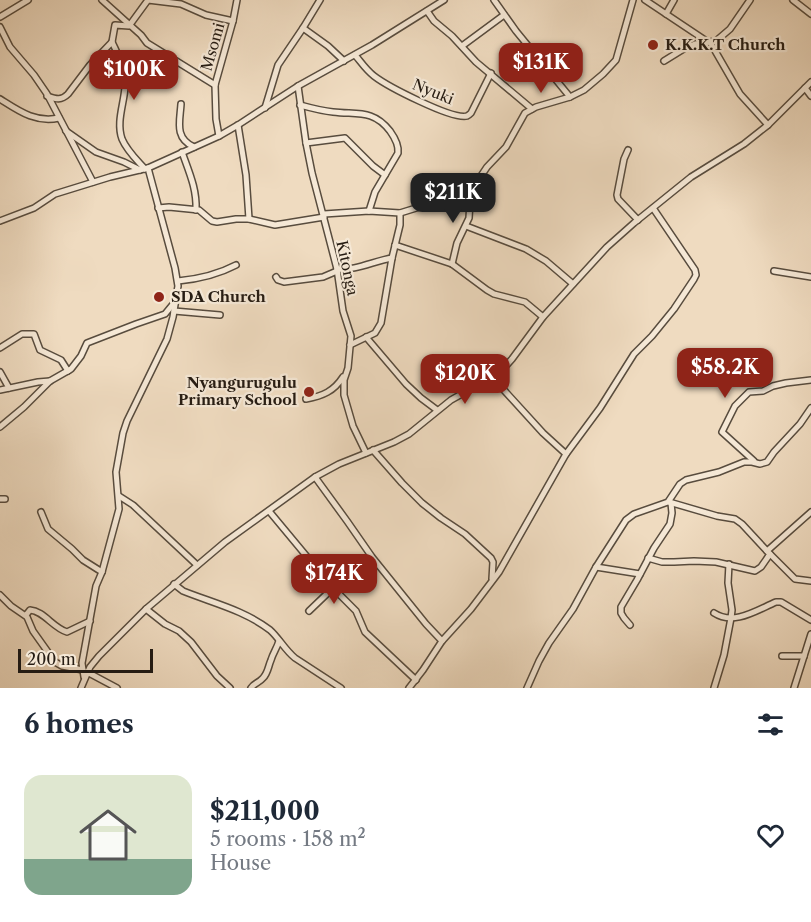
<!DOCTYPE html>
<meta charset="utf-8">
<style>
body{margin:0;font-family:"Libre Caslon Text",serif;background:#f6f6f7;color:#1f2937;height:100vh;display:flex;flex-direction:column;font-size:22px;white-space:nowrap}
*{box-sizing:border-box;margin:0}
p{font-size:20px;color:#747a83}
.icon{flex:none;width:33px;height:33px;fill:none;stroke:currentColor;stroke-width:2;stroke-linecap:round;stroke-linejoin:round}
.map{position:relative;height:688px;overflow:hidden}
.details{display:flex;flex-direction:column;background:#fff;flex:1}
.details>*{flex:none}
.scale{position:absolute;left:18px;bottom:15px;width:135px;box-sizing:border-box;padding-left:6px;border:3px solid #261c13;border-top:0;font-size:16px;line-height:21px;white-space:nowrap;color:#261c13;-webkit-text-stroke:4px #f5e8d6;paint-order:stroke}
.price{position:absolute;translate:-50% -51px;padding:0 14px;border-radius:12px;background:#8f2418;color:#fff;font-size:20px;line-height:39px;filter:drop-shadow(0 2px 3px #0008)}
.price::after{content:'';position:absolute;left:50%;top:36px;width:18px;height:14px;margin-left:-9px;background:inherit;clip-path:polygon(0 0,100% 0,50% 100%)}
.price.current{background:#222;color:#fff}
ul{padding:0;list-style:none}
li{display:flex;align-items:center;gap:18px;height:150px;padding:0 24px}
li+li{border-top:2px solid #e0e1e3}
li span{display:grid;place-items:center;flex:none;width:168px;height:120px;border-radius:18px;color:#555}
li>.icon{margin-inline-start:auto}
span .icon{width:72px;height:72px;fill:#fffc;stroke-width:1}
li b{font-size:26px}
h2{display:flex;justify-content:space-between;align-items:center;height:72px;padding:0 24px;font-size:26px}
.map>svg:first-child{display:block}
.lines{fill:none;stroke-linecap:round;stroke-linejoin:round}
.minor-casing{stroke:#584c3e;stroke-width:8}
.minor{stroke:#f5e8d6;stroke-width:5}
.poi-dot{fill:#8f2418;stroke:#f5e8d6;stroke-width:2}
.labels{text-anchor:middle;stroke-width:4.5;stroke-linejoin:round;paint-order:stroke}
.poi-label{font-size:15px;font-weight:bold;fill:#261c13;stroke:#f5e8d6;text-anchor:start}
.street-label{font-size:15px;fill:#261c13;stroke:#f5e8d6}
</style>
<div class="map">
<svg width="811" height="688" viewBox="0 0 811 688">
<rect width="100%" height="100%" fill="#efdbc0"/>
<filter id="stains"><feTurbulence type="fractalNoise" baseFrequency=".00333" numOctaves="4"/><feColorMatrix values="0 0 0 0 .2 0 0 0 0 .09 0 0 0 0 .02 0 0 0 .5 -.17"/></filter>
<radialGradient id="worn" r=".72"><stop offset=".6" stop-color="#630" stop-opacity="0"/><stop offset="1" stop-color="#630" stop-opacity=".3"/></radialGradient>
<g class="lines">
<g class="minor-casing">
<g id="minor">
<path d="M102 0 141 35 147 43 215 85"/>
<path d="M494 0 516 31 570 97"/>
<path d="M645 0 708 42"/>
<path d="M793 0 811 14"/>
<path d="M427 11 434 21 452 36 476 62 532 109"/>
<path d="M666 14 674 0"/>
<path d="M0 17 28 0"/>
<path d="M0 27 10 47 34 75 47 94 93 182"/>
<path d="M303 28 328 46 344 61"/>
<path d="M112 42C118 54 126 72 125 87 124 104 116 122 122 139 127 151 137 160 145 169"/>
<path d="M710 42 740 94 768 125"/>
<path d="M462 46 504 15"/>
<path d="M355 55C361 62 366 70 374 76 387 86 452 120 467 116 469 115 470 114 471 113L491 73"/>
<path d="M664 61 685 48 695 44 716 41 730 29 750 0"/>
<path d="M298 86 306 143 312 173 337 269 343 311 351 336 348 368 344 380V395L353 426 366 453"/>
<path d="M805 88 811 96"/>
<path d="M47 96C56 99 61 101 68 94L90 65 112 42 115 25 129 26 148 0 181 4 206 15 233 21"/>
<path d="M0 99C19 111 35 123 59 118"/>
<path d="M181 104C180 121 174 138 194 147"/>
<path d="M300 105C311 108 322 111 333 112 357 115 373 109 390 131 395 138 399 145 398 153L375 192 369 211"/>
<path d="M265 108 278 65 303 28 320 0"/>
<path d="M238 125 246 175 249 219"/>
<path d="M66 131 96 152 124 162 140 170"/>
<path d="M219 136 216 119 215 85 233 21 237 0"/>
<path d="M306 143 345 138 373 166 385 175"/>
<path d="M628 150 624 159 617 195 618 199 638 220"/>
<path d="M182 152C189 172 197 189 196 210"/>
<path d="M158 208 169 207 199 210 212 221 217 222 236 219H249L275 225 324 217"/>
<path d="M324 214 369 211 400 213 442 200 467 188 479 179 487 167 506 147 525 113 536 107 570 97 584 90 603 74 616 60 633 0"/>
<path d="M0 221 34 208 55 194 110 177 148 168 219 136 238 125 298 86 372 45 444 0"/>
<path d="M466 226 526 249 546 261 573 284"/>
<path d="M395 245 452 264 487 290 494 294 525 302 543 317"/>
<path d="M452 264 457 243 469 218 471 186"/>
<path d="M337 269C355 271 374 261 392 258"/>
<path d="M774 271 811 277"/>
<path d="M276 277 278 280 284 282 323 277 337 271"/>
<path d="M178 281C199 279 217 275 236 265"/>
<path d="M174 311 220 315"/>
<path d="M366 337 406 384 421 398 437 410"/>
<path d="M350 345 375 333 381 323 392 258 400 225V213"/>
<path d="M0 348 22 334H34L40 350 61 360 68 371"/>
<path d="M0 372 9 388"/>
<path d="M492 377 543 433 566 454"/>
<path d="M0 390 38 382 50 381"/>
<path d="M306 399C323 396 334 391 343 377"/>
<path d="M0 427 24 407 50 381 71 369 81 356 87 343 136 324 165 314 174 303"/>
<path d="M373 450 402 483 422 503 441 518 465 534 491 558 493 562 492 579"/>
<path d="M754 461 722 432 735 406 749 392 763 391 773 386 786 383 811 380"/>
<path d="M315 477 347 521 372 557 426 624 442 641"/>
<path d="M119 496 133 505 197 565"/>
<path d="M0 499H5"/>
<path d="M669 502 717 516 735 519 742 524 767 551"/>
<path d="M269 511 333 588 356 611 365 632 416 680"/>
<path d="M41 512 48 529 72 549 83 560 102 572"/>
<path d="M811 512 767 551 795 579 811 581"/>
<path d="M648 558 662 562H674L694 561 716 562 755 571 761 567 770 554"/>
<path d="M596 567 640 574"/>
<path d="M174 584 183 591C213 603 244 610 270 630 279 638 285 650 295 658L341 688"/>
<path d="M0 595 11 606 27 617 33 631 55 662 62 666 83 670"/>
<path d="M146 609 165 624 179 631 191 642 217 676 230 688"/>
<path d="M309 611 333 588"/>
<path d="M714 613C734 626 757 610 776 602H781L811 620"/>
<path d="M26 615 30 610C44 611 53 628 67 632L90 621"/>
<path d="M630 625 624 618 621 613V607L637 580 654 548 670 524 672 513 671 503"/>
<path d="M782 656H804"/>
<path d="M87 672 117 688"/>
<path d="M84 677 82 663 96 586 102 572 119 509 116 472 123 433 127 421 167 339 173 317 178 286 175 268 148 168"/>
<path d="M81 688 90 667 99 656 146 609 225 542 315 477 339 464 394 442 409 434 451 400 492 377 503 369 512 359 543 317 607 247 634 223 691 177 744 144 768 125 811 82"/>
<path d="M251 688C254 683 259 683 263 678 268 673 268 667 271 660 273 653 277 648 279 641"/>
<path d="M409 688 423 670 442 641 471 609 499 572 566 454 600 408 634 354 652 336 674 309 694 279 696 275 695 270 653 208"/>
<path d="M527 688 539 661 549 643 573 609 596 567 626 520 634 514 668 502 680 484 686 480 719 472 744 462H752L760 464 767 462 774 452 800 424 811 408"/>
<path d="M714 688 724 655 731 618 732 610 728 583 729 564"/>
<path d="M794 688 811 634"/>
</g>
</g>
<use href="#minor" class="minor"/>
</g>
<g class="poi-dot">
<circle cx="653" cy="45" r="6"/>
<circle cx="159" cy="297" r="6"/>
<circle cx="309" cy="392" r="6"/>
</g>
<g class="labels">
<g class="poi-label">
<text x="665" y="50">K.K.K.T Church</text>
<text x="171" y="302">SDA Church</text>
<text x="297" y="388" text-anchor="end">Nyangurugulu<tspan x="297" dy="17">Primary School</tspan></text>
</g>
<g class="street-label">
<text transform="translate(213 47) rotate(-74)" y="5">Msomi</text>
<text transform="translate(433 92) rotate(22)" y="5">Nyuki</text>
<text transform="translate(347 268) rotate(78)" y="5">Kitonga</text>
</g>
</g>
<rect width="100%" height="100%" filter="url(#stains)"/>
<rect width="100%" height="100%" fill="url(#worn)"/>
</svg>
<div class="scale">200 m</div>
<b class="price" style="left:541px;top:94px">$131K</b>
<b class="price" style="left:134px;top:101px">$100K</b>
<b class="price current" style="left:453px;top:224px">$211K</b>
<b class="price" style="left:725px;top:399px">$58.2K</b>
<b class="price" style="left:465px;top:405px">$120K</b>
<b class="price" style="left:334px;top:605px">$174K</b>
</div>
<section class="details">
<h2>6 homes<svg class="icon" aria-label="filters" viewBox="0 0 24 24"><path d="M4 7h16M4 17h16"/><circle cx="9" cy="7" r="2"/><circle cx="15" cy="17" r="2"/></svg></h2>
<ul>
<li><span style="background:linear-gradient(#dfe7d0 70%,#7fa58c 0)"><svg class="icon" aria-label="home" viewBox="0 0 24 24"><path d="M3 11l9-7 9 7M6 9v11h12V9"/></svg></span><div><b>$211,000</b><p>5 rooms · 158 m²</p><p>House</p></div><svg class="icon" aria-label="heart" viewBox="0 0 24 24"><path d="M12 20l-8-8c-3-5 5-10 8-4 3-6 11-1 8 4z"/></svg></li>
</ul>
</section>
